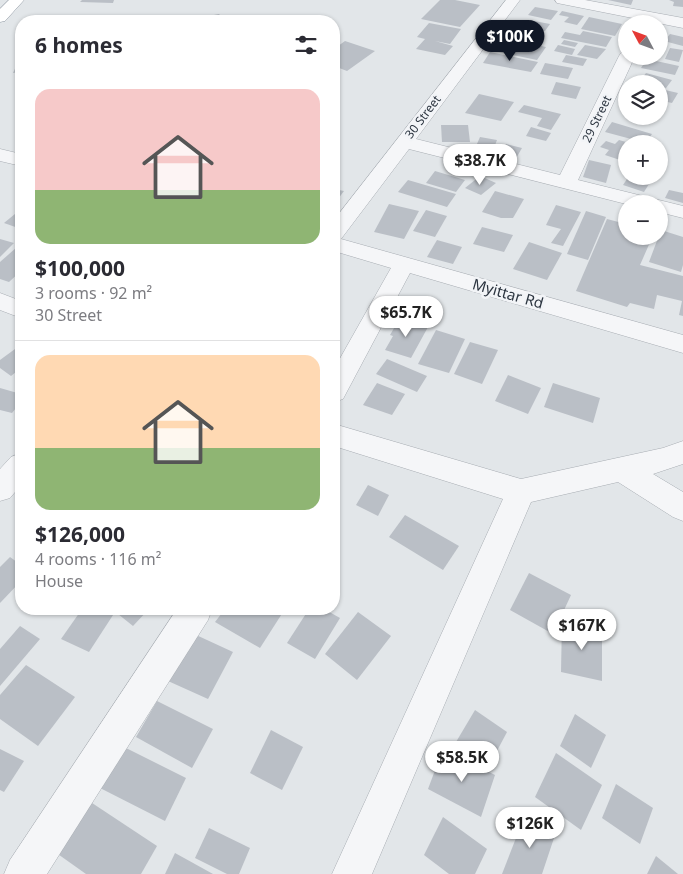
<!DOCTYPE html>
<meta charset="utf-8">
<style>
body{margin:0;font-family:"Noto Sans",sans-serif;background:#f7f7f7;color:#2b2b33;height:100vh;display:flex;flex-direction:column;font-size:19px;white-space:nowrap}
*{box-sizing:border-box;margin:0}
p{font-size:16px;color:#7c7c81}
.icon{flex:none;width:28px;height:28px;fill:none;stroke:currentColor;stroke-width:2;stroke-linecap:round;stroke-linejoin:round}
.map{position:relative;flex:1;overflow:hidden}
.drawer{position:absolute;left:15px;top:15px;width:325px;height:600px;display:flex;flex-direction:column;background:#fff;border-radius:20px;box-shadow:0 1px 4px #0004}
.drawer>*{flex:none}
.needle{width:32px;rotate:311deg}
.buttons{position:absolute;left:618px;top:15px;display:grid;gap:10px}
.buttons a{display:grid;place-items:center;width:50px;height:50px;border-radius:50%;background:#fff;box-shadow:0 1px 4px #0004;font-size:25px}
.price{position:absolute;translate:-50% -42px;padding:0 11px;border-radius:18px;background:#fff;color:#222;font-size:16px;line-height:32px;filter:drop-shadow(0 1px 2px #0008)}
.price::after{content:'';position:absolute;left:50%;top:30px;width:15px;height:11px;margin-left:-8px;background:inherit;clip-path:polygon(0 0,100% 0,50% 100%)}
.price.active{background:#111827;color:#fff}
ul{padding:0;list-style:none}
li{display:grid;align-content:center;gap:10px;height:265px;padding:0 20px}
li+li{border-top:1px solid #e1e1e2}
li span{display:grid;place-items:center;height:155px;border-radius:15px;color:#555}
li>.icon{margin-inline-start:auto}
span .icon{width:90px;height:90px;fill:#fffc;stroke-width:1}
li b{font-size:21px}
h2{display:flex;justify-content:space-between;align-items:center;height:60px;padding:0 20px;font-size:21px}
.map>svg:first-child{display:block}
.building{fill:#babfc6}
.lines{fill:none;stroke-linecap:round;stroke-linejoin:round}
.street-casing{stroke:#a8adb3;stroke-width:1}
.highway-casing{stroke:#8b949f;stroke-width:1}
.street{fill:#f5f6f8;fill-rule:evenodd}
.highway{fill:#fff;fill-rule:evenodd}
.labels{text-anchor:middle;stroke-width:5;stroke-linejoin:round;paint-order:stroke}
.far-street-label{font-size:12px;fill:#2c3540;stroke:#f2f4f7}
.street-label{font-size:15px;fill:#2c3540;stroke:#f2f4f7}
</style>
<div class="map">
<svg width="683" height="874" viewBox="0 0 683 874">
<rect width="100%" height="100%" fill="#e2e6e9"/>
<g class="building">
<path d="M82 0H114L113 3 80 2Z"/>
<path d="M440 0H455L480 5 460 27 421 19Z"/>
<path d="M608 0H633L631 5Z"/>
<path d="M669 0H683V7L673 6 674 2Z"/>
<path d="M535 7 558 11 551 20 528 15Z"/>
<path d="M562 11 584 16 577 25 564 22 569 17 559 15Z"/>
<path d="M219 14 225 21H195L193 19Z"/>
<path d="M589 17 622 24 615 36 581 29Z"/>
<path d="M529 20 550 24 545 31 524 26Z"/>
<path d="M429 23 461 29 450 44 435 41 453 46 445 55 416 49 425 39 417 37Z"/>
<path d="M513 25 543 33 533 43 502 35Z"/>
<path d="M583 31 612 37 606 47 561 38 565 32 580 35Z"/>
<path d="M670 34 683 37V46L664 41Z"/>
<path d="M509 39 546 47 537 60 499 52Z"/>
<path d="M564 40 578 43 575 47 561 44Z"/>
<path d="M345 41 375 51 347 71 334 66V49Z"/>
<path d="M659 44 666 46 658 59 649 57 659 56Z"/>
<path d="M558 45 575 49 572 55 554 51Z"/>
<path d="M585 45 606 49 597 59 577 55Z"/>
<path d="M670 48 683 50 679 62 665 59Z"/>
<path d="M490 52 538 62 531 72 483 63Z"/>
<path d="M566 55 587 59 583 66 562 62Z"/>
<path d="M647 59 679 66 675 75 641 68Z"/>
<path d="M19 60H21V72L13 73Z"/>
<path d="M545 63 573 68 568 79 540 74Z"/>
<path d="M646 73 672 80 666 88 659 86V84L640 81Z"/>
<path d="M556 82 581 87 576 99 551 94Z"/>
<path d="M661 89 678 93 672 103 659 100V92Z"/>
<path d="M479 94 514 102 501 121 465 113Z"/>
<path d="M524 105 561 114 551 130 537 126 542 118 518 112Z"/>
<path d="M612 122 652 134 646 143 605 132Z"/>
<path d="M441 125H468L470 142H442Z"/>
<path d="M531 127 551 133 546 141 526 136Z"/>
<path d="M480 137 497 140 491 156 473 153Z"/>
<path d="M619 140 626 142V162L605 155 609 150 600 147 606 141 615 144Z"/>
<path d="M506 144 522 148 515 160 499 156Z"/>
<path d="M589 160 611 165 606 183 583 177Z"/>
<path d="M435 171 465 180 456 192 426 183Z"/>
<path d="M480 176 496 183 481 195 465 188Z"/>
<path d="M629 176H654L644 192 623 185Z"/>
<path d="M408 180 456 194 447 207 398 192Z"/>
<path d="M334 189 344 191 335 203H334Z"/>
<path d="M669 190 683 193V203L665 198Z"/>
<path d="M495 191 524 199 513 218H501L482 212Z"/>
<path d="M389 204 419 211 404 239 374 232Z"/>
<path d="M556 205 581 212 563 246 551 243 561 229 546 225Z"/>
<path d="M21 209V229L4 223Z"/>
<path d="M426 210 447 216 435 237 413 231Z"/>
<path d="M586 211 606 217 588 260 567 254Z"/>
<path d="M607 219 626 224V236H639L651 240 640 265 683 276V316L679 315 682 301 657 295 654 309 630 303 627 307 576 291Z"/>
<path d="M482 227 513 235 504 252 473 244Z"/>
<path d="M661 230 683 237V265L681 272 649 262Z"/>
<path d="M0 239 14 243 0 257Z"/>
<path d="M437 240 462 247 453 264 427 257Z"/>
<path d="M529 242 562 253 547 280 513 269Z"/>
<path d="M17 247 21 248V271L9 282 0 279V262Z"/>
<path d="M400 318 428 327 411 358 385 350 393 336 390 335Z"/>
<path d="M436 330 465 339 449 373 418 364Z"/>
<path d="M470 342 498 350 482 384 454 374Z"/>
<path d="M15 349 21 353V368L11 376 0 368V360Z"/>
<path d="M387 359 427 376 417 392 376 374Z"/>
<path d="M508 375 541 388 528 414 495 401Z"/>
<path d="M377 383 405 394 392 415 363 405Z"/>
<path d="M553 383 600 398 593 423 544 407Z"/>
<path d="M0 388 21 394V402L12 413 0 410Z"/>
<path d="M368 485 389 495 378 516 356 505Z"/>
<path d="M405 515 459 546 443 570 389 537Z"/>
<path d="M10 557 21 565V581L0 603V567Z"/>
<path d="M529 573 571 595 553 634 510 610Z"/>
<path d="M82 609H108L115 612 89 652 61 639Z"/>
<path d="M123 609H149L133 626 118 614Z"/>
<path d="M225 609H285L260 648 215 622Z"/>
<path d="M309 609H324L340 618 315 659 287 643Z"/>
<path d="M358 612 391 636 357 680 325 654Z"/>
<path d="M562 621 602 629V681L561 672Z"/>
<path d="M20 626 40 639 0 686V649Z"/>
<path d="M194 634 233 652 208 699 168 681Z"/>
<path d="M26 665 75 697 38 746 0 719V695Z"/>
<path d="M157 701 213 729 192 768 136 737Z"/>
<path d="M475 710 507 732 489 766 456 742Z"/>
<path d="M575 714 606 735 591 768 560 746Z"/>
<path d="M271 730 303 747 282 790 250 773Z"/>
<path d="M124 747 186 778 165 821 100 788Z"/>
<path d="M0 749 24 761 4 792 0 790Z"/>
<path d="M443 749 495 775 481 817 428 789Z"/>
<path d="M556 753 602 785 581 830 535 797Z"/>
<path d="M616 784 653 808 640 844 602 818Z"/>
<path d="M89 801 157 846 141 874H86L55 852Z"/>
<path d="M525 815 555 835 542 874H502Z"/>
<path d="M443 817 487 849 475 874H449L424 855Z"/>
<path d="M209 828 250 848 239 874H227L195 858Z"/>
<path d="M175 853 213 874H165Z"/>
<path d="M656 856 678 874H647Z"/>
</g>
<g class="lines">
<g class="street-casing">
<g id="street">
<path d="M506 0H520L416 139 560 175 619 56 621 53 626 51V56H635L578 180 683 206V218L659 212V204H626L409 149 341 239 683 335V353L410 273 343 399 334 402V369L391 268 334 251V220Z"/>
<path d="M555 0H585L683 18V28L562 4 557 3Z"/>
<path d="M0 149 21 154V166L0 161Z"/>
<path d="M0 293 21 301V318L0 310Z"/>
<path d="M334 424 521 479 663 448 683 441V464L653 474 683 492V521L673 517 618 482 531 502 372 874H332L503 499 334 446Z"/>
<path d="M21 453V485L10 498 0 501V469L11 457Z"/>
<path d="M177 609H212L208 620 47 874H4L10 860Z"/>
</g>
</g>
<g class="highway-casing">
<path id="highway" d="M9 0H24L5 21 0 22V9Z"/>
</g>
<use href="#street" class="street"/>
<use href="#highway" class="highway"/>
</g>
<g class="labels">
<g class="far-street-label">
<text transform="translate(423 117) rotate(-53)" y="4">30 Street</text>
<text transform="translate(597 119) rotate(-64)" y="4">29 Street</text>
</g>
<g class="street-label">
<text transform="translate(508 294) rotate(16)" y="5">Myittar Rd</text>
</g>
</g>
</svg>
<div class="buttons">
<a><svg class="needle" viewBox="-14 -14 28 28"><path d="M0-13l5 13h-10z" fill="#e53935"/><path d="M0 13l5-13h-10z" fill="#7c7c81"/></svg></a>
<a><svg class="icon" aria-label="layers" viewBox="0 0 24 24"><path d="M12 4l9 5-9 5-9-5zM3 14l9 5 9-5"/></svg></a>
<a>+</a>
<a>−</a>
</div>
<b class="price active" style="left:510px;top:62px">$100K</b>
<b class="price" style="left:480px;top:186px">$38.7K</b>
<b class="price" style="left:406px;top:338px">$65.7K</b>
<b class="price" style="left:582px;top:651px">$167K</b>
<b class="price" style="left:462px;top:783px">$58.5K</b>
<b class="price" style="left:530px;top:849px">$126K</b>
<section class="drawer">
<h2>6 homes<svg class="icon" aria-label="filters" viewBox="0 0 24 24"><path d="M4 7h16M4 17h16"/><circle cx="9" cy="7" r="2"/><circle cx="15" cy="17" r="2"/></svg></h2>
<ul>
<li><span style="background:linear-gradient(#f6c9c9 65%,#8fb573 0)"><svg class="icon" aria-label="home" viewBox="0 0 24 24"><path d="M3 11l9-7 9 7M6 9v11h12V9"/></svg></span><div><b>$100,000</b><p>3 rooms · 92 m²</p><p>30 Street</p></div></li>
<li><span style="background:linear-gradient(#ffd9b3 60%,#8fb573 0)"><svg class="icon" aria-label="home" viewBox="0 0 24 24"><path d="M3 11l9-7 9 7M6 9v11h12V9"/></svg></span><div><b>$126,000</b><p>4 rooms · 116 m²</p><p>House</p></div></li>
</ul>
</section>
</div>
